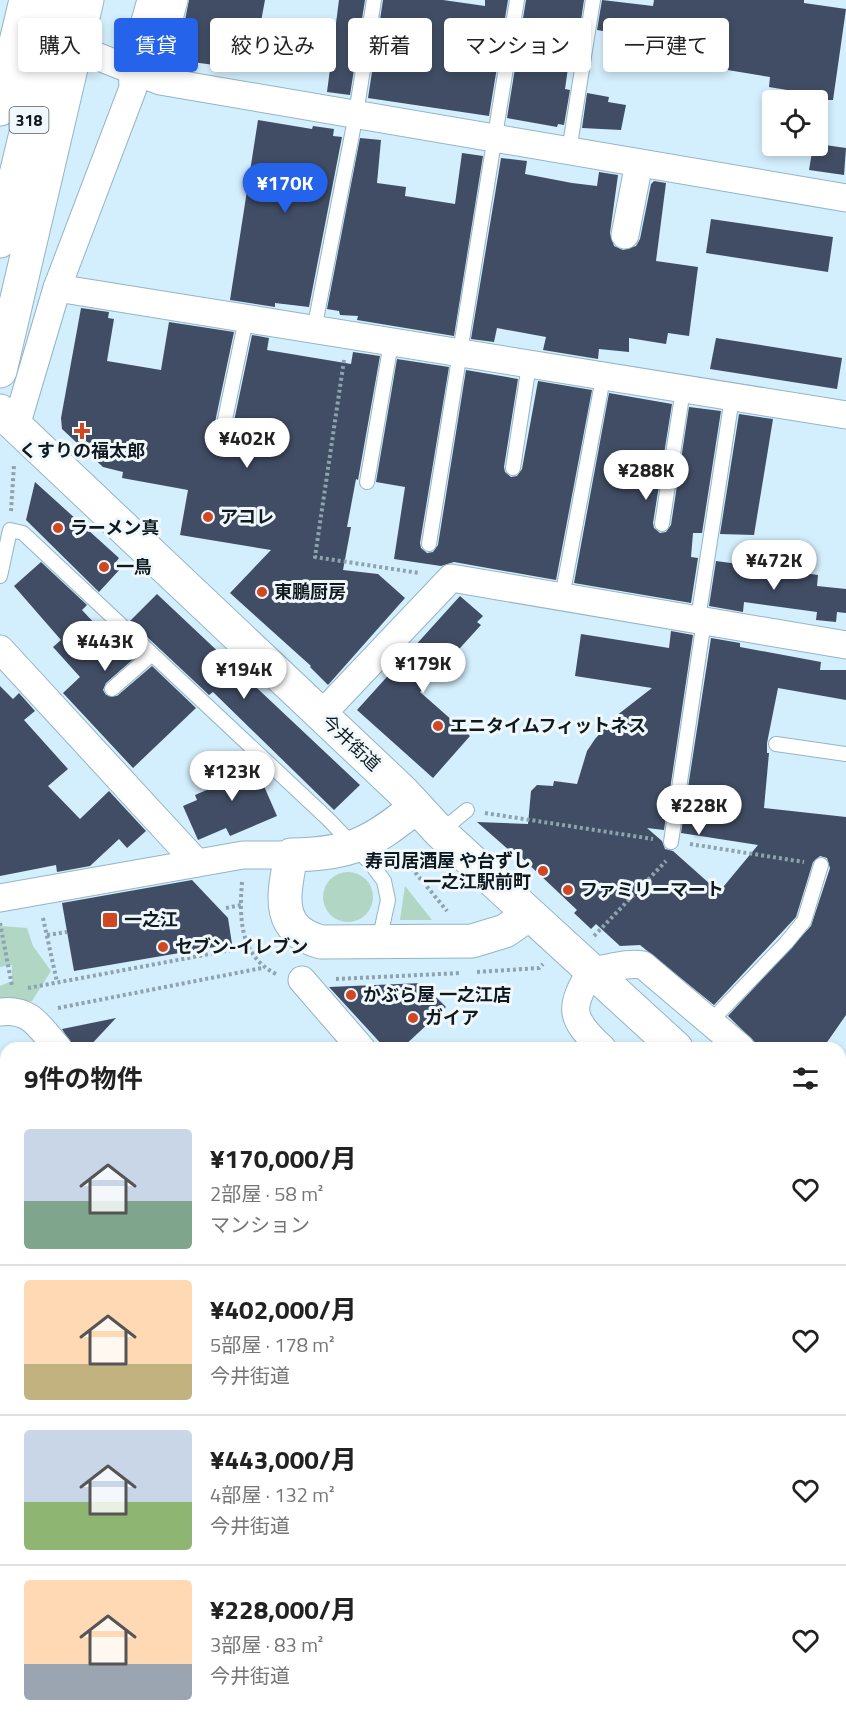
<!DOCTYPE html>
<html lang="ja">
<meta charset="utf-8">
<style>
body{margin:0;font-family:"Titillium Web","Noto Sans JP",sans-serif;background:#f6f6f6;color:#222;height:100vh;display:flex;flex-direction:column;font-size:22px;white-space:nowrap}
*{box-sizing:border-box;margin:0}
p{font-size:20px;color:#767676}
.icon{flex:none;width:33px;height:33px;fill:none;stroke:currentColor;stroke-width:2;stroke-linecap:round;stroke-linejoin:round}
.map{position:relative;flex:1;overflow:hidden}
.details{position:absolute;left:0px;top:1042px;width:846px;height:686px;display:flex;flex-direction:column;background:#fff;border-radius:18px 18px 0 0;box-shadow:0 3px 9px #0003}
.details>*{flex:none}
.top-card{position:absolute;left:18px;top:18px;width:810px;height:54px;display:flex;gap:12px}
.controls{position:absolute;left:762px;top:90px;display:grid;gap:12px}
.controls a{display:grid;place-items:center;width:66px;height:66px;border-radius:6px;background:#fff;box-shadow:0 3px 9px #0003;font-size:30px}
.price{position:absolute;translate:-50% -51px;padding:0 14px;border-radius:21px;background:#fff;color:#222;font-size:20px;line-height:39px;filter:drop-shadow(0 2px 3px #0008)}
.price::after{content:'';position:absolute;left:50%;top:36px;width:18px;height:14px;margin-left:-9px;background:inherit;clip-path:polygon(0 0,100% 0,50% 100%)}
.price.on{background:#2563eb;color:#fff}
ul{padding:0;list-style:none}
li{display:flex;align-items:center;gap:18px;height:150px;padding:0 24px}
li+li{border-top:2px solid #e0e0e0}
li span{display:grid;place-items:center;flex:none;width:168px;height:120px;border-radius:6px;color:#555}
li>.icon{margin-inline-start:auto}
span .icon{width:72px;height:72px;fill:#fffc;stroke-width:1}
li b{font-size:26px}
h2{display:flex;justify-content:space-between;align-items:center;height:72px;padding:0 24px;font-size:26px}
.pill{padding:0 21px;border-radius:6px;background:#fff;box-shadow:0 3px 9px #0003;font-size:21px;line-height:54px}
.pill.on{background:#2563eb;color:#fff}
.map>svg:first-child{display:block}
.green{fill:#b1d6c4}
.building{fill:#414d64}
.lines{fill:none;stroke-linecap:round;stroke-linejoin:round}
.lane-casing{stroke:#94b5c5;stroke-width:16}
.street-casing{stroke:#94b5c5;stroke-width:29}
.secondary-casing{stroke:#94b5c5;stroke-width:35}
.primary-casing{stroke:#94b5c5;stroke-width:35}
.path{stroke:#8da3ae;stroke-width:4;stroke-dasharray:3 3;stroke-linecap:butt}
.lane{stroke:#fff;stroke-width:14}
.street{stroke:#fff;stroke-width:27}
.secondary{stroke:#fff;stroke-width:33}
.primary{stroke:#fff;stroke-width:33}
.poi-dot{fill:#d04722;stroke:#f1f8fb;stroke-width:2}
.labels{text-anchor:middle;stroke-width:6;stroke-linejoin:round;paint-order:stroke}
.shield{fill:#f1f8fb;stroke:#525d62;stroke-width:1.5}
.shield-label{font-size:16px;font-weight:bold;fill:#0e1a20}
.poi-label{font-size:18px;font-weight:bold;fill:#0e1a20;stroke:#f1f8fb;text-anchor:start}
.street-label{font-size:18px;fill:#0e1a20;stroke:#f1f8fb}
</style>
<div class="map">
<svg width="846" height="1727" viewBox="0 0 846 1727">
<rect width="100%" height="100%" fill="#d3eefc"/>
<g class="green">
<circle cx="348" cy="897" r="25"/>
<path d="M405 886 432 920H400Z"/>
<path d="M0 926 27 928 33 946 51 971 32 1001 0 1007V986L12 981V965L0 967Z"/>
</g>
<g class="building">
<path d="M189 0H265L252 70 177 60Z"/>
<path d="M339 0H365L350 95 327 92Z"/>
<path d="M383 0H443L485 6V0H508L489 116 368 98Z"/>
<path d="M526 0H584L580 27 574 26 565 89 570 90 564 125 558 124 557 127 507 118Z"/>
<path d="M602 0 653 6 654 0H804V3L846 9 833 100H792L793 91 769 87 770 77 691 64 693 46 597 30Z"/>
<path d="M587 93 609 97 608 102 626 105 621 130 582 128Z"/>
<path d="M258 120 312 129 313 126 334 129 333 136 342 137 309 307 275 303V307L230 300Z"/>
<path d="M360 138 381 140 377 183 406 187 405 196 455 204 462 153 483 156 454 336 357 320 358 316 340 315 339 311 327 309Z"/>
<path d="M818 144 846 148 844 175 809 170 813 146Z"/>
<path d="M501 158 527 161 525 174 572 183 597 186 599 172 618 175 610 233 614 246 623 250 636 246 640 239 651 184 654 181 666 183 656 261 698 267 689 336 668 333 666 344 629 338V352L599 349 598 359 543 350 546 337 497 328 494 342 471 339Z"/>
<path d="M711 219 833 237 828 272 706 253Z"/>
<path d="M81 308 109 312 108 318 114 319 107 361 161 370 169 322 234 332 214 427 217 435 222 438 229 435 232 431 252 335 269 338 267 350 351 364 353 352 380 356 358 480 356 479 347 527H351L343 570 378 574 405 598 328 685 310 667 311 666 230 593 271 550 180 535 188 490 122 478 123 472 103 467 62 429 61 418Z"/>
<path d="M716 338 842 358 837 389 710 369Z"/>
<path d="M397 359 449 367 420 543 421 548 427 553 433 552 438 545 466 370 518 379 504 467 505 472 511 477 517 476 522 469 538 381 592 390 556 580 454 562 441 566 394 559 405 487 376 482Z"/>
<path d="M609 393 672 404 653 523 654 528 660 533 666 532 671 525 689 407 721 411 702 533H693L691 557 698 558 691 603 574 583Z"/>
<path d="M739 414 773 419 754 535 720 534Z"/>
<path d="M35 482 119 558 116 562 122 567 99 592 26 520Z"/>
<path d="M716 561 818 575 817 586 846 589V613L837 612 836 622 816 620 817 612 744 602 743 612 709 606Z"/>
<path d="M41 562 87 605 82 610 111 641 118 634 139 654 106 683 103 690 106 695 117 696 152 666 196 708 133 768 63 693 80 677 53 647 61 640 14 586Z"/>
<path d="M157 594 360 785 334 810 213 692 209 695 130 621Z"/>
<path d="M460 596 483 616 477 622 481 625 420 692 470 736 433 778 357 710Z"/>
<path d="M671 631 693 635 664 830 647 828 662 841 665 849 673 851 719 892 758 845 681 833 711 638 740 643V647L821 662 820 670H846V700L778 688 767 743V753H769L764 808 846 817V1015L823 1048H761L728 1016 811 926 830 868 827 858 820 856 813 862 796 917 714 1005 640 945 620 946 596 924 591 929 574 913 577 910 520 856 518 858 477 822 528 824 531 791 537 785 553 786 554 781 577 784 587 751 595 739 616 716 652 688 575 676 581 634 669 648Z"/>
<path d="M0 686 13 699 19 693 35 711 24 720 68 769 48 786 80 819 109 791 146 831 127 848 119 839 90 866 57 872 56 865 0 876Z"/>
<path d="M248 756 253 761 277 816 230 836 226 828 198 840 183 806 197 800 195 795 223 783 218 769Z"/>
<path d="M192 880 228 918 232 944 74 971 62 903Z"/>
<path d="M422 983 446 1007 402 1048H385L329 987Z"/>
<path d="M116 1018 88 1048H74L62 1029Z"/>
</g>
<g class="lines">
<g class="lane-casing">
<g id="lane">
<path d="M569 151 593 0"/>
<path d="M314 330 356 114 374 0"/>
<path d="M223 429 246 319"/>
<path d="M513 468 529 365"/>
<path d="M367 482 391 343"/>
<path d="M662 524 683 390"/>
<path d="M429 544 517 0"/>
<path d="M0 576 10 530 23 533 328 819 372 865 384 881 388 900 379 941"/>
<path d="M562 597 603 378"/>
<path d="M698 619 732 398"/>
<path d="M112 689 152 654"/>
<path d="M776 744 846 754"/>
<path d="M440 832 467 810"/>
<path d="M671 842 704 621"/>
<path d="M710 1022 786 943 804 921 821 865"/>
<path d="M840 1463 846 1469"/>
<path d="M840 1494 846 1488"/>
<path d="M0 1562 6 1557"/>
<path d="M162 1722 167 1727"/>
<path d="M326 1722 331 1727"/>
<path d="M440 1722 445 1727"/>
<path d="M593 1722 598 1727"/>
<path d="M39 1727 44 1722"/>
<path d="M613 1727 618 1722"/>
</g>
</g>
<g class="street-casing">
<g id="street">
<path d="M76 48 160 81 846 198"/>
<path d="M153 78 174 0"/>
<path d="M625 235 639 163"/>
<path d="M57 288 846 415"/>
<path d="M16 426 57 288 133 88 132 68 151 0"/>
<path d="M0 649 197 863"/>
<path d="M321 715 451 578 846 645"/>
<path d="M0 898 243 855H291"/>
<path d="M302 980 361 1048"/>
<path d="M0 1012C31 1008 39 1027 58 1048"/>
<path d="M602 1048C569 1018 569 1008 591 971 609 969 626 962 643 965L741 1048"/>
<path d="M840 1094 846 1088"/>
<path d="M0 1228 6 1223"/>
<path d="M840 1279 846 1285"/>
<path d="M0 1325 6 1332"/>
<path d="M0 1427 6 1422"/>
<path d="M0 1651 6 1657"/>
<path d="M67 1722 71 1727"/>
<path d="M747 1722 752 1727"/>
<path d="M229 1727 235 1722"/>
</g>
</g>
<g class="secondary-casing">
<g id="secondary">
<path d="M0 411 402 791 440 832 676 1048"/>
<path d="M416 807C370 844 351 854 291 855 284 894 274 929 321 942L472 941 505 931 528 915"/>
<path d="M840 1199 846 1204"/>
</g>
</g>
<g class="primary-casing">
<g id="primary">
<path d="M0 109 26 0"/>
<path d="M0 241 58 0"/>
<path d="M0 371 87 0"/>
</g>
</g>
<g class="path">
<path d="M344 360 315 557 419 573"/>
<path d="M11 511 14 465"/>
<path d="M485 813 653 839"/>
<path d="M690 844 804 862"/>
<path d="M400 854 447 911"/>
<path d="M242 882C239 920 240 957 278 975"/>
<path d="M226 908 241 905"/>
<path d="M43 918 57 982"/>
<path d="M0 923 12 986"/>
<path d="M47 935 67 932"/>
<path d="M594 936 666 861"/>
<path d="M477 972 539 968 543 964"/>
<path d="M336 979 461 973"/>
<path d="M28 988 247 947"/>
<path d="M58 1008 262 968"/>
</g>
<use href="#lane" class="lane"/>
<use href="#street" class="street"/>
<use href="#secondary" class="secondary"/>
<use href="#primary" class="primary"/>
</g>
<g class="poi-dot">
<path d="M79 422h6v6h6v6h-6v6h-6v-6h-6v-6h6z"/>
<circle cx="208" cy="517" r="6"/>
<circle cx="58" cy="528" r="6"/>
<circle cx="104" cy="567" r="6"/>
<circle cx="262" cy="592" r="6"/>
<circle cx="438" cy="726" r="6"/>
<circle cx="543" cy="871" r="6"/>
<circle cx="568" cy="890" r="6"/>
<rect x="102" y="912" width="16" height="16" rx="3"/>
<circle cx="163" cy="947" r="6"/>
<circle cx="351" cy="995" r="6"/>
<circle cx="413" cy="1018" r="6"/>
</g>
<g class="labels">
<rect class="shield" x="9.5" y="107" width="39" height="26" rx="4.5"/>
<g class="shield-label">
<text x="29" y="126">318</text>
</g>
<g class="poi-label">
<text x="82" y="457" text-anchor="middle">くすりの福太郎</text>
<text x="220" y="523">アコレ</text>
<text x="70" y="534">ラーメン真</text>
<text x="116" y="573">一鳥</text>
<text x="274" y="598">東鵬厨房</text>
<text x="450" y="732">エニタイムフィットネス</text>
<text x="531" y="867" text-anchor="end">寿司居酒屋 や台ずし<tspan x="531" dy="21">一之江駅前町</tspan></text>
<text x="580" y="896">ファミリーマート</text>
<text x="124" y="926">一之江</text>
<text x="175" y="953">セブン-イレブン</text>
<text x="363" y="1001">かぶら屋 一之江店</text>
<text x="425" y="1024">ガイア</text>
</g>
<g class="street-label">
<text transform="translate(351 743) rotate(43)" y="6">今井街道</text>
</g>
</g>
</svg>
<div class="controls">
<a><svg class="icon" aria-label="locate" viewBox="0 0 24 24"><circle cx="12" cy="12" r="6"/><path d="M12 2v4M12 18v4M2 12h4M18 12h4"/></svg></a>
</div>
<b class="price on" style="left:285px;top:214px">¥170K</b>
<b class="price" style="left:247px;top:469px">¥402K</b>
<b class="price" style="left:646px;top:501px">¥288K</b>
<b class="price" style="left:774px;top:591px">¥472K</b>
<b class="price" style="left:105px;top:672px">¥443K</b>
<b class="price" style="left:423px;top:694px">¥179K</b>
<b class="price" style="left:244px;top:700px">¥194K</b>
<b class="price" style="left:232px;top:802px">¥123K</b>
<b class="price" style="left:699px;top:836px">¥228K</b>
<div class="top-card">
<a class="pill">購入</a>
<a class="pill on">賃貸</a>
<a class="pill">絞り込み</a>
<a class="pill">新着</a>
<a class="pill">マンション</a>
<a class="pill">一戸建て</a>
</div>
<section class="details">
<h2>9件の物件<svg class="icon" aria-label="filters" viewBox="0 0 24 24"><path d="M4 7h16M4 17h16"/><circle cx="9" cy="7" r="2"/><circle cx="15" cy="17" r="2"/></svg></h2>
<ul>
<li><span style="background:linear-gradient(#c9d6e8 60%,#7fa58c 0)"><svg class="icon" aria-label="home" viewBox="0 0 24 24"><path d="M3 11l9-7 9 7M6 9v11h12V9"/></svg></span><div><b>¥170,000/月</b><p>2部屋 · 58 m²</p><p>マンション</p></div><svg class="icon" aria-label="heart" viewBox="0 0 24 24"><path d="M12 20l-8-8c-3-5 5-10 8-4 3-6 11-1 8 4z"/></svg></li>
<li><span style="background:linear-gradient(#ffd9b3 70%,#c2b280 0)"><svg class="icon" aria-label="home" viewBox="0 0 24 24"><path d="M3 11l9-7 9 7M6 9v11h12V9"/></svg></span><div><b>¥402,000/月</b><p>5部屋 · 178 m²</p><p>今井街道</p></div><svg class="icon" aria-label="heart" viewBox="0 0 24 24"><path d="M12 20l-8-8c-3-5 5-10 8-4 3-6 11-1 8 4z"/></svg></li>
<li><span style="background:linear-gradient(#c9d6e8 60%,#8fb573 0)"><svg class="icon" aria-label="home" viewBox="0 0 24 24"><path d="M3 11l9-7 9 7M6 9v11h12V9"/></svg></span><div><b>¥443,000/月</b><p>4部屋 · 132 m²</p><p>今井街道</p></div><svg class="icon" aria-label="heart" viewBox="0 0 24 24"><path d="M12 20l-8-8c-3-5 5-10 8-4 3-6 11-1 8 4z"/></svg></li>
<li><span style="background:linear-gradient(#ffd9b3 70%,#9aa5b1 0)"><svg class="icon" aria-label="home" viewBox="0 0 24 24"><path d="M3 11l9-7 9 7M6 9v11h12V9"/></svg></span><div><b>¥228,000/月</b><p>3部屋 · 83 m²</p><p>今井街道</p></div><svg class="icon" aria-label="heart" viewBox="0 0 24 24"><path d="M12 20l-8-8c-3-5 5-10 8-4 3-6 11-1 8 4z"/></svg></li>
</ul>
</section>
</div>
